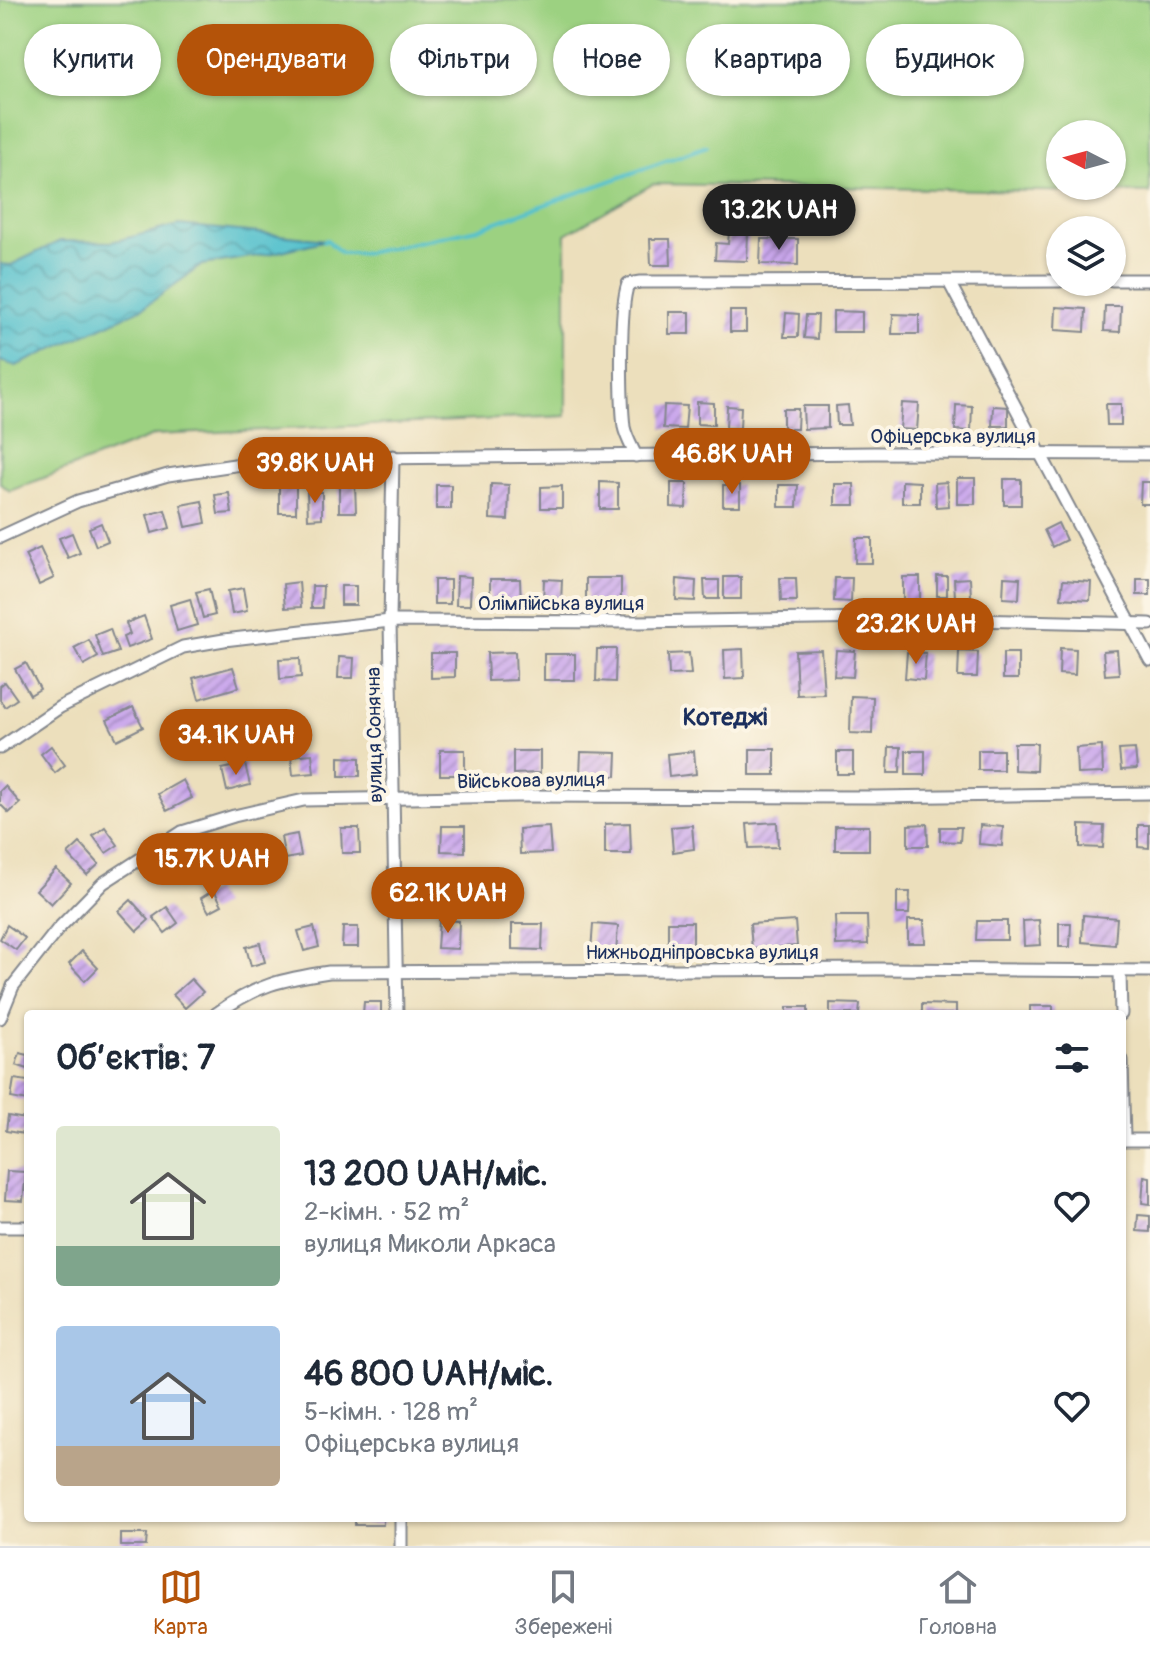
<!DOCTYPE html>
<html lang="uk">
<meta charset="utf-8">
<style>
body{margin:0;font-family:Pangolin,sans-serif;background:#f6f6f7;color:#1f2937;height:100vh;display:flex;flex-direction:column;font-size:30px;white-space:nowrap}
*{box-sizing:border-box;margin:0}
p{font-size:26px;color:#747a83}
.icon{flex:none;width:44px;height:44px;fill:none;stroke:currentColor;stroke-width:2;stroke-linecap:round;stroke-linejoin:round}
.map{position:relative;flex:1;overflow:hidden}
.drawer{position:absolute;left:24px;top:1010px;width:1102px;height:512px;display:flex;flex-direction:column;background:#fff;border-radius:8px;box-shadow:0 2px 6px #0004}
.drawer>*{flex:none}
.top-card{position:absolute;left:24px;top:24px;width:1102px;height:72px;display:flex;gap:16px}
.needle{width:52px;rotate:276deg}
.buttons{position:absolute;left:1046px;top:120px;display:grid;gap:16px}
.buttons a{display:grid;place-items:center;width:80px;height:80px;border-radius:50%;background:#fff;box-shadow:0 2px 6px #0004;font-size:40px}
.price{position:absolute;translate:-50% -68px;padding:0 18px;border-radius:28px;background:#b45309;color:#fff;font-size:26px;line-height:52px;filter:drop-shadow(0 2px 4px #0008)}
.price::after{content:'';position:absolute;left:50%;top:48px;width:24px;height:18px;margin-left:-12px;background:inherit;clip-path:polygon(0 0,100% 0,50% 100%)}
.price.active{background:#222;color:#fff}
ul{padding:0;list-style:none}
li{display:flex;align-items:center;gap:24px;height:200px;padding:0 32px}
li span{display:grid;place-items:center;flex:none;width:224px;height:160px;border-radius:8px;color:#555}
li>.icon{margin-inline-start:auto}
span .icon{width:96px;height:96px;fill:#fffc;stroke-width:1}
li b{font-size:34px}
h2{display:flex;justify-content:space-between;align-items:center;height:96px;padding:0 32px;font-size:34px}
.pill{padding:0 28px;border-radius:36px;background:#fff;box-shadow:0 2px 6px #0004;font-size:28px;line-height:72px}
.pill.active{background:#b45309;color:#fff}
.tab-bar{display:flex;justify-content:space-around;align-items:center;height:112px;border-top:2px solid #e0e1e3;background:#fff;font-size:22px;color:#747a83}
.tab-bar a{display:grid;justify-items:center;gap:4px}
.tab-bar .active{color:#b45309}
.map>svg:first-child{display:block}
.green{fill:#9cd181;stroke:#5c8070;stroke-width:2;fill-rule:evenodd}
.water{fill:url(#water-waves);stroke:#387896;stroke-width:2}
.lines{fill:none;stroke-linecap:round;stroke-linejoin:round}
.stream{stroke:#54c1cd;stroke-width:4}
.building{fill:url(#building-hatch)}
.street-casing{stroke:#84878d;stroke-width:15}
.street{stroke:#fff;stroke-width:11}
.labels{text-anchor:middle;stroke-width:8;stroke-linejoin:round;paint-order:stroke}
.street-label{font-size:20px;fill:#1b2f5e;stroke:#fcf5e5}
.quarter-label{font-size:24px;font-weight:bold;fill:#1b2f5e;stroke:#fcf5e5}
</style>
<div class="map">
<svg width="1150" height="1546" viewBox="0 0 1150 1546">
<defs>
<pattern id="water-waves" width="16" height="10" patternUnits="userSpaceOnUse" patternTransform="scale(2)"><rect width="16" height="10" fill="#54c1cd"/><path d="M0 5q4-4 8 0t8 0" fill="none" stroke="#459daa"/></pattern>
<pattern id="building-hatch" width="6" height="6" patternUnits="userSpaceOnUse" patternTransform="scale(2)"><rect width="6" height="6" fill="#caa7ec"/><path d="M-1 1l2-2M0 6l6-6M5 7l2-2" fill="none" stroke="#a388c2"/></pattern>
</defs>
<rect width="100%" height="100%" fill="#fcf5e5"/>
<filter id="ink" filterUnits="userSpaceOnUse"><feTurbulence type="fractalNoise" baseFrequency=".0125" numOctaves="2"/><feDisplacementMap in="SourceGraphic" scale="16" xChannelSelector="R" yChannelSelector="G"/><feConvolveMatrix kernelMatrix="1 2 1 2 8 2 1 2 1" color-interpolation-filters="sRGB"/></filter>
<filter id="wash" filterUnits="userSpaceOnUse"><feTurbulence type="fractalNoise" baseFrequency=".006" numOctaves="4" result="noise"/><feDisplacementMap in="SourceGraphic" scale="32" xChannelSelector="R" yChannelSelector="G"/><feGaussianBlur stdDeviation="1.8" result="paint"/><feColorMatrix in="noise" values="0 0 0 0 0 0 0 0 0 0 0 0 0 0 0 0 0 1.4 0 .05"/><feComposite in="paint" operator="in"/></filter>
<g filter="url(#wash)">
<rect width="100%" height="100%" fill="#ecdfbc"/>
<path class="green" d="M0 0H1150V193L653 184 566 234V416L155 435 10 491 0 483ZM1060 134H1112V186H1060Z"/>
<path class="water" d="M179 225 327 240 269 254 202 265 143 308 16 366 0 361V264L11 265 60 241 111 242Z"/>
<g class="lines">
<path class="stream" d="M324 241 327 240 341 253H366L477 229 707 146"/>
</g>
<g id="blocks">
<g class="building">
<path d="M729 231 748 232 747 261 715 260 716 243 728 244Z"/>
<path d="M650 239H670L671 265H651Z"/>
<path d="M761 239H798V265L760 264Z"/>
<path d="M1105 306H1121L1120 332 1104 331Z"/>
<path d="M1056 307 1086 309 1085 332 1055 330Z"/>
<rect x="730" y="311" width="16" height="21"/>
<path d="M833 311 862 312V332H833Z"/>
<rect x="669" y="312" width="21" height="22"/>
<path d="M786 313 799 314 798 337H784Z"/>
<path d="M893 314 919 315V334H892Z"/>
<path d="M806 315H818L817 339 804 338Z"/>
<path d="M697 402 714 403V425L697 424Z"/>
<path d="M902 403 919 404 917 430 900 429Z"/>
<path d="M1106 404H1121V425H1107Z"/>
<path d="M664 405 687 406 685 429 663 428Z"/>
<path d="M848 405 850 425H837L836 406Z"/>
<path d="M956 405 972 406 971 431 955 430Z"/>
<path d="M727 406 741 407 740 428H726Z"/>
<path d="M803 406H828V428L804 429Z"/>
<path d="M993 406 1008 407V426H992Z"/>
<path d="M783 409H798L797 429H783Z"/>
<rect x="957" y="478" width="18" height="26"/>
<rect x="1004" y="479" width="17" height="26"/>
<path d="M902 481 920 482V503H902Z"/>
<path d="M600 482 618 483V509H600Z"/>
<path d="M947 482 949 506 936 507 935 483Z"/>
<path d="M1141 482H1150V504H1140Z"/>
<path d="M671 483H687L686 508 671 507Z"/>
<path d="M355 484 356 512H339V485Z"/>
<path d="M491 484 509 485 508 520 490 519Z"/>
<path d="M835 484H854L855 505H835Z"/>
<rect x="279" y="485" width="17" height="28"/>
<rect x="436" y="485" width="15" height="24"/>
<rect x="723" y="485" width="17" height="21"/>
<path d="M779 485H798L797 507H779Z"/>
<path d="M562 486V508H541V487Z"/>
<path d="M307 492H322V518L308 519Z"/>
<path d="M229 493 232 513 218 514 215 495Z"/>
<path d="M202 501 206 523 186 527 181 505Z"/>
<path d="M165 510 170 528 152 533 147 515Z"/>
<path d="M101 523 108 541 96 546 89 528Z"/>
<path d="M1058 523 1066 540 1052 547 1044 530Z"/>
<path d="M72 533 80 553 68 558 59 538Z"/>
<path d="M856 538H872V563H855Z"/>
<path d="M40 548 54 578 39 585 25 555Z"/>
<path d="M457 576 471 577 470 605H456Z"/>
<rect x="937" y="576" width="10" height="20"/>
<rect x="724" y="577" width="17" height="22"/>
<rect x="903" y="577" width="17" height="24"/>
<path d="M1004 577 1020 578 1019 599 1003 598Z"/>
<rect x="586" y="578" width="35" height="28"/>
<path d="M780 578H796L797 601H781Z"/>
<path d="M835 578H852L851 602 834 601Z"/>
<path d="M970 578 971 597 955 598 954 579Z"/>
<path d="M490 579H520L521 604H490Z"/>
<path d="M544 579 562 580 561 603 543 602Z"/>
<path d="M677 579 696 581 695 601 676 600Z"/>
<rect x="1137" y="579" width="13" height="16"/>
<rect x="434" y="580" width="16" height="24"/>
<path d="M704 580H719V599H705Z"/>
<path d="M1063 580 1091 582 1090 600 1061 598Z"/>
<path d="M299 582 301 607 285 608 283 584Z"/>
<path d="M312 586H323L322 608H311Z"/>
<rect x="341" y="586" width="15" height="19"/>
<path d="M243 588 247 611 232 614 228 591Z"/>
<path d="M209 589 215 615 203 618 196 592Z"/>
<path d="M190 599 197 625 177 631 170 605Z"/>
<path d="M144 616 152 639 127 648 123 637 130 634 126 623Z"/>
<path d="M110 629 118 652 103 657 95 635Z"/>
<path d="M89 640 98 657 84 665 74 648Z"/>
<path d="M1060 648 1076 649 1075 675 1059 674Z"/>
<path d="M597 649H616L615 682 596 681Z"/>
<path d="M743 649 744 678 725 679 724 650Z"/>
<path d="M821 650 824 694 797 695 795 651Z"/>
<path d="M836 650 855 651 853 677 834 676Z"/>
<path d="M1117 650 1119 674 1105 675 1103 651Z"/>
<path d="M959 651 978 652 977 677H958Z"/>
<path d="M515 652 516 680 488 681 487 653Z"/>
<path d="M907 652 926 653 924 680 905 678Z"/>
<path d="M431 653H455V677L431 678Z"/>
<path d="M689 653 691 674 669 675 668 654Z"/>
<rect x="1003" y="653" width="15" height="26"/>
<rect x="544" y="654" width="31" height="26"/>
<path d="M339 657 354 658 353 678H338Z"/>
<path d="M300 658 301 677 280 679 279 659Z"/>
<path d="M26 663 40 689 30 695 15 669Z"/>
<path d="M233 667 239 687 199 699 193 678Z"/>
<path d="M5 682 17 699 5 707 0 700V686Z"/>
<path d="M851 696 873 697 872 734 850 733Z"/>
<path d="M133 707 143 727 117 740 107 720Z"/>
<path d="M1014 743H1037L1036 771 1014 770Z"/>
<path d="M51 746 65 765 55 773 41 754Z"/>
<path d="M1102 746 1103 773 1077 774 1076 748Z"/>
<path d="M889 747H901L900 773H888Z"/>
<rect x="750" y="749" width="25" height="26"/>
<path d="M1135 749 1137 769 1121 770 1119 750Z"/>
<rect x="440" y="750" width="25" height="25"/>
<rect x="978" y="750" width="25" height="20"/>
<path d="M513 751H540V773L513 774Z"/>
<path d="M694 751 696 774 669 777 667 754Z"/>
<rect x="906" y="751" width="19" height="24"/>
<path d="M581 752 617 753 616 776 580 775Z"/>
<rect x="837" y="752" width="16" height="22"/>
<path d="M312 754 314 773 293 775 291 756Z"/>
<path d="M339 757 360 758V776H339Z"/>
<path d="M245 764 250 785 227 791 222 769Z"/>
<path d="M183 780 192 798 167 811 158 794Z"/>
<path d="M5 786 20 803 9 813 0 804V791Z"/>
<path d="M777 822 778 847 749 848 747 824Z"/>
<path d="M630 823 631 854H605V824Z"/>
<path d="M927 824 928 846H908V825Z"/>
<path d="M692 825 694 849 673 852 671 827Z"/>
<path d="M980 825 1003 827 1002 846 979 844Z"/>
<path d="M1080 825 1104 826 1103 848 1080 847Z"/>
<path d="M1138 825H1149V848L1138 847Z"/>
<path d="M442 826H465V852L441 851Z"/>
<rect x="835" y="826" width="34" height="24"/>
<path d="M105 827 118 845 106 853 93 836Z"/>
<path d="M549 827 551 853 520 854 519 829Z"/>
<path d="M940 827H961L960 842 940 841Z"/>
<path d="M341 828H359L360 853H342Z"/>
<path d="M297 834 301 856 285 859 281 837Z"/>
<path d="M264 841 270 860 253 866 247 846Z"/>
<path d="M80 843 99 864 87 875 68 854Z"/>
<path d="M218 847 227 868 207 877 198 856Z"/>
<path d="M56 869 71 883 51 904 36 890Z"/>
<path d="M214 890 222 905 209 912 201 898Z"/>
<path d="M897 892H910L909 914H897Z"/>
<path d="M131 900 149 920 137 931 119 911Z"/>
<path d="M167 907 178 923 165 933 153 917Z"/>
<path d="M1083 915 1117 918 1115 945 1082 942Z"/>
<path d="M835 916H867L868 944 836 945Z"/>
<path d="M439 920 459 921 458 949 437 948Z"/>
<path d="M908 920H924L925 943H908Z"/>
<path d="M1039 920 1041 945 1024 946 1023 921Z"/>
<path d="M795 921 797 946 752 949 750 924Z"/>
<path d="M977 921H1007V940H976Z"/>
<path d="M668 922H693V947L668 948Z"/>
<path d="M1059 923H1071L1070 947H1059Z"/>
<path d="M512 924H543L542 950 512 949Z"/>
<path d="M593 924 618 926 616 953 591 951Z"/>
<path d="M7 925 25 938 16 950 0 939Z"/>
<path d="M314 927 319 947 304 951 298 931Z"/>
<path d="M343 927H358V947H342Z"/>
<path d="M260 943 265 962 251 966 246 947Z"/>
<path d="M82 951 98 968 85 981 69 964Z"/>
<path d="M191 979 203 992 185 1008 173 995Z"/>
<path d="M364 1002H381V1014H363Z"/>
<path d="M830 1003 860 1004 859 1014H830Z"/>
<path d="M922 1004 956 1005V1014H922Z"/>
<rect x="1030" y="1006" width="23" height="8"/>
<rect x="787" y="1007" width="21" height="7"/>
<path d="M20 1053 28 1055V1069L16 1065Z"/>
<path d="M14 1079 28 1081V1101L11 1098Z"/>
<path d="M8 1116 26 1119 24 1134 6 1131Z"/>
<path d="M7 1171 26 1172 23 1201 5 1200Z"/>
<path d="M1144 1176 1150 1177V1204L1142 1203Z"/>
<path d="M1138 1215 1150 1216V1232L1137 1231Z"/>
<rect x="355" y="1518" width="28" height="7"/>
<path d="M121 1534H147L146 1546H121Z"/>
</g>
</g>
</g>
<g filter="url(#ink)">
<use href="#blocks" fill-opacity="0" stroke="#84878d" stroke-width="2"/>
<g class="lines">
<g class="street-casing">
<g id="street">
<path d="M1112 280H1150"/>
<path d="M949 282 1150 660"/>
<path d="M393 456 390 621 397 1014"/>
<path d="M636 456C632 447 626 437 624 427 621 399 619 308 628 284L640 282 1060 281"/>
<path d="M0 537 78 501 168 475 274 459 874 453 1150 454"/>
<path d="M0 748 60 707 183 647 224 640 390 621 640 622 877 618 1150 624"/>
<path d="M1120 972 1121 1014"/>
<path d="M216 1014C255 985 283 979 329 972L877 969 1150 971"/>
<path d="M0 1018 13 986 58 929 103 883 182 832 234 816 304 800 517 796 876 797 1150 793"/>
<path d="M1122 1060 1124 1140"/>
<path d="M1122 1140H1150"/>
<path d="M0 1227H28"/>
<path d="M401 1518V1546"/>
</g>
</g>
<use href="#street" class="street"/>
</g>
</g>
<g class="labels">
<g class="street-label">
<text x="953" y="443">Офіцерська вулиця</text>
<text x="561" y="610">Олімпійська вулиця</text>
<text transform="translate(374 735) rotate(-91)" y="7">вулиця Сонячна</text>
<text transform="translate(531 780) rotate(-1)" y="7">Військова вулиця</text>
<text x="702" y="959">Нижньодніпровська вулиця</text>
</g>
<g class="quarter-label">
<text x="725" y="725">Котеджі</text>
</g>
</g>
</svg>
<div class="buttons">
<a><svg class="needle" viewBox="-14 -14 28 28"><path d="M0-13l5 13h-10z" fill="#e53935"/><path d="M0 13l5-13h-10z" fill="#747a83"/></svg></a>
<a><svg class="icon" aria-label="layers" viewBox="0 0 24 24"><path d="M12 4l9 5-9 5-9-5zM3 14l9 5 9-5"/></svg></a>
</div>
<b class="price active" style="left:779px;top:252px">13.2K UAH</b>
<b class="price" style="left:732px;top:496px">46.8K UAH</b>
<b class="price" style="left:315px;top:505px">39.8K UAH</b>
<b class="price" style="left:916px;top:666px">23.2K UAH</b>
<b class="price" style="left:236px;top:777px">34.1K UAH</b>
<b class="price" style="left:212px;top:901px">15.7K UAH</b>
<b class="price" style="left:448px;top:935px">62.1K UAH</b>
<div class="top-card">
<a class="pill">Купити</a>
<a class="pill active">Орендувати</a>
<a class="pill">Фільтри</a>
<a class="pill">Нове</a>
<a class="pill">Квартира</a>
<a class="pill">Будинок</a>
</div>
<section class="drawer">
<h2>Об’єктів: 7<svg class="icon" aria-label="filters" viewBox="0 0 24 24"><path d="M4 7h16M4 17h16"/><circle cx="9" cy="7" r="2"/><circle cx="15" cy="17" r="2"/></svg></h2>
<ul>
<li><span style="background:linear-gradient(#dfe7d0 75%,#7fa58c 0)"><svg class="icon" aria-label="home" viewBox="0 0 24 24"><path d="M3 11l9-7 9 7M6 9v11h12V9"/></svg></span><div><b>13 200 UAH/міс.</b><p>2-кімн. · 52 m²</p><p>вулиця Миколи Аркаса</p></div><svg class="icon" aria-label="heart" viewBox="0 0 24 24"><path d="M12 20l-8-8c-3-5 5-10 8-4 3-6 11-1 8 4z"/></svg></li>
<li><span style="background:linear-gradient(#a9c7e8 75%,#b9a48a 0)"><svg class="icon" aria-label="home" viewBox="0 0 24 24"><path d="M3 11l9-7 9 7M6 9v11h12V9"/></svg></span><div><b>46 800 UAH/міс.</b><p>5-кімн. · 128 m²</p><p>Офіцерська вулиця</p></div><svg class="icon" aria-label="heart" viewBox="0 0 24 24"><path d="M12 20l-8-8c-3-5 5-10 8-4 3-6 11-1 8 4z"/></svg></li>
</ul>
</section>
</div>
<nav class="tab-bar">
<a class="active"><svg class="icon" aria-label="map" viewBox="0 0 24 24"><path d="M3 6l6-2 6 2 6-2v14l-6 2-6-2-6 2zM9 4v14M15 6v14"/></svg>Карта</a>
<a><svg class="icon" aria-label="saved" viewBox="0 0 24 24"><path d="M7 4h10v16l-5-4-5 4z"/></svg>Збережені</a>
<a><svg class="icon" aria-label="home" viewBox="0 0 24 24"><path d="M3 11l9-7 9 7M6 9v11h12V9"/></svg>Головна</a>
</nav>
